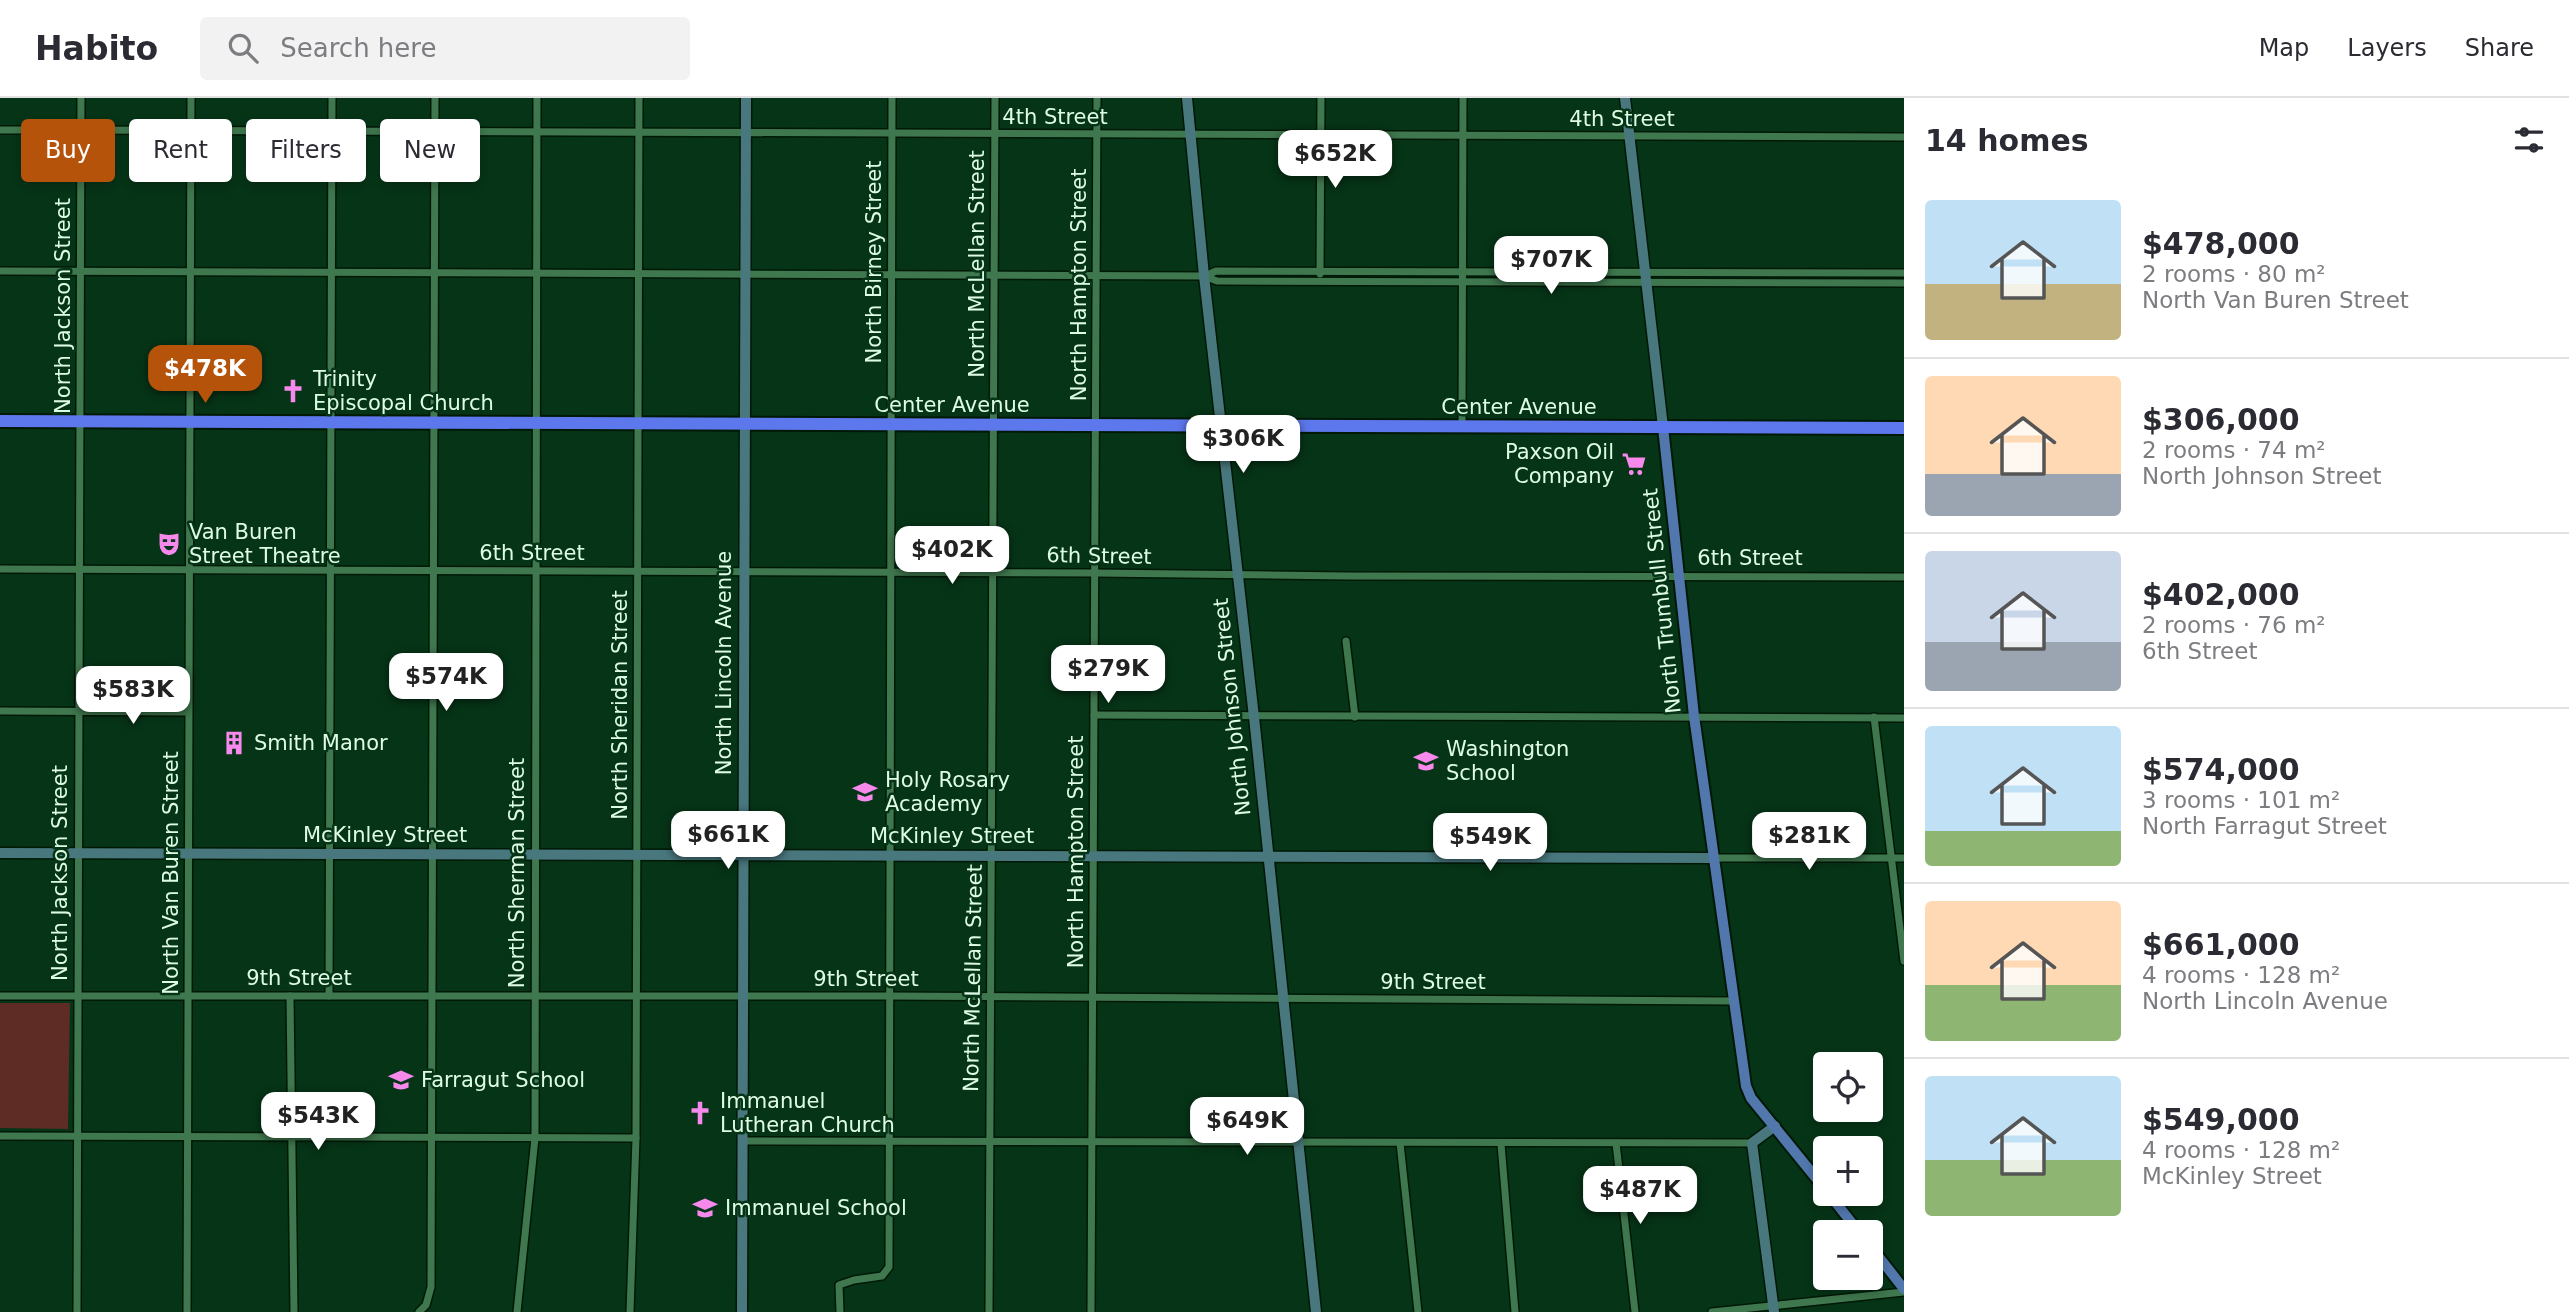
<!DOCTYPE html>
<meta charset="utf-8">
<style>
body{margin:0;font-family:"DejaVu Sans",sans-serif;background:#f2f2f3;color:#2b2b33;height:100vh;display:flex;flex-direction:column;font-size:26px;white-space:nowrap}
*{box-sizing:border-box;margin:0}
p{font-size:23px;color:#7c7c81}
.icon{flex:none;width:38px;height:38px;fill:none;stroke:currentColor;stroke-width:2;stroke-linecap:round;stroke-linejoin:round}
.map{position:relative;flex:1;overflow:hidden}
.side{display:flex;flex-direction:column;background:#fff;width:665px}
.side>*{flex:none}
.top-card{position:absolute;left:21px;top:21px;width:665px;height:63px;display:flex;gap:14px}
.controls{position:absolute;left:1813px;top:954px;display:grid;gap:14px}
.controls a{display:grid;place-items:center;width:70px;height:70px;border-radius:7px;background:#fff;box-shadow:0 4px 10px #0003;font-size:35px}
.price{position:absolute;translate:-50% -60px;padding:0 16px;border-radius:14px;background:#fff;color:#222;font-size:23px;line-height:46px;filter:drop-shadow(0 2px 4px #0008)}
.price::after{content:'';position:absolute;left:50%;top:42px;width:21px;height:16px;margin-left:-10px;background:inherit;clip-path:polygon(0 0,100% 0,50% 100%)}
.price.selected{background:#b45309;color:#fff}
ul{padding:0;list-style:none}
li{display:flex;align-items:center;gap:21px;height:175px;padding:0 21px}
li+li{border-top:2px solid #e1e1e2}
li span{display:grid;place-items:center;flex:none;width:196px;height:140px;border-radius:7px;color:#555}
li>.icon{margin-inline-start:auto}
span .icon{width:84px;height:84px;fill:#fffc;stroke-width:1}
li b{font-size:30px}
h2{display:flex;justify-content:space-between;align-items:center;height:84px;padding:0 21px;font-size:30px}
.chip{padding:0 24px;border-radius:7px;background:#fff;box-shadow:0 4px 10px #0003;font-size:24px;line-height:63px}
.chip.selected{background:#b45309;color:#fff}
header{display:flex;align-items:center;gap:42px;box-sizing:border-box;height:98px;padding:0 35px;background:#fff;border-bottom:2px solid #e1e1e2}
header strong{font-size:33px}
nav{display:flex;gap:38px;margin-inline-start:auto;font-size:24px}
.search{width:490px;height:63px;background:#f2f2f3;display:flex;align-items:center;gap:18px;box-sizing:border-box;padding:0 24px;border-radius:7px;color:#7c7c81;font-size:26px}
main{display:flex;flex:1;min-height:0}
.map>svg:first-child{display:block}
.green{fill:#5e2c24}
.lines{fill:none;stroke-linecap:round;stroke-linejoin:round}
.street-casing{stroke:#001906;stroke-width:10}
.secondary-casing{stroke:#001906;stroke-width:13}
.primary-casing{stroke:#001906;stroke-width:14}
.highway-casing{stroke:#001906;stroke-width:16}
.street{stroke:#3f774e;stroke-width:7}
.secondary{stroke:#48777d;stroke-width:10}
.primary{stroke:#5177ad;stroke-width:10}
.highway{stroke:#5d77ec;stroke-width:12}
.labels{text-anchor:middle;stroke-width:5;stroke-linejoin:round;paint-order:stroke}
.street-label{font-size:21px;fill:#defce4;stroke:#063417}
.poi-label{font-size:21px;fill:#defce4;stroke:#063417;text-anchor:start}
</style>
<header>
<strong>Habito</strong>
<div class="search"><svg class="icon" aria-label="search" viewBox="0 0 24 24"><circle cx="10" cy="10" r="6"/><path d="M15 15l6 6"/></svg>Search here</div>
<nav><a>Map</a><a>Layers</a><a>Share</a></nav>
</header>
<main>
<div class="map">
<svg width="1904" height="1214" viewBox="0 0 1904 1214">
<rect width="100%" height="100%" fill="#063417"/>
<path class="green" d="M0 905H70L68 1031 0 1030Z"/>
<g class="lines">
<g class="street-casing">
<g id="street">
<path d="M0 32H64"/>
<path d="M80 32 1904 39"/>
<path d="M0 173 1204 178 1217 183 1904 185"/>
<path d="M1320 176 1321 0"/>
<path d="M1205 178 1216 173 1904 175"/>
<path d="M1462 327 1463 0"/>
<path d="M0 471 1095 475 1347 478 1904 479"/>
<path d="M1346 543 1355 619"/>
<path d="M0 613 188 614"/>
<path d="M1094 617 1904 620"/>
<path d="M1874 619 1904 863"/>
<path d="M1714 760H1904"/>
<path d="M0 898H888L1732 903"/>
<path d="M290 898 294 1214"/>
<path d="M329 898 332 0"/>
<path d="M0 1038 636 1040"/>
<path d="M742 1043 1752 1045"/>
<path d="M1400 1045 1418 1214"/>
<path d="M1616 1045 1635 1214"/>
<path d="M1501 1046 1515 1214"/>
<path d="M77 1214 81 0"/>
<path d="M187 1214 191 0"/>
<path d="M419 1214 426 1207 431 1189 435 0"/>
<path d="M517 1214 535 1040 537 0"/>
<path d="M630 1214 636 1040 639 0"/>
<path d="M840 1214 839 1187 854 1182 882 1178 889 1169 892 0"/>
<path d="M989 1214 995 0"/>
<path d="M1091 1214 1097 0"/>
<path d="M1712 1214 1904 1194"/>
</g>
</g>
<g class="secondary-casing">
<g id="secondary">
<path d="M1187 0 1204 178 1254 619 1316 1214"/>
<path d="M1625 0 1663 329"/>
<path d="M0 755 1714 760"/>
<path d="M742 1214 746 0"/>
<path d="M1774 1214 1752 1045 1775 1028"/>
</g>
</g>
<g class="primary-casing">
<g id="primary">
<path d="M1663 329 1694 618 1746 988 1751 1000 1825 1091"/>
<path d="M1829 1096 1859 1134"/>
<path d="M1871 1149 1904 1191"/>
</g>
</g>
<g class="highway-casing">
<path id="highway" d="M0 323 1904 330"/>
</g>
<use href="#street" class="street"/>
<use href="#secondary" class="secondary"/>
<use href="#primary" class="primary"/>
<use href="#highway" class="highway"/>
</g>
<defs>
<g id="church-bare" transform="scale(1.89)"><path d="M-1.2-6h2.4v3.5h3.3v2.4h-3.3V6h-2.4V-.1h-3.3v-2.4h3.3Z" fill="#f788ec" stroke="#063417" stroke-width="2.5" paint-order="stroke"/></g>
<g id="supermarket-bare" transform="scale(1.89)"><path d="M-6-5.5h2.5l.6 2H6L4.5 2H-2.5L-4.4-4H-6ZM-1.5 3.2a1.3 1.3 0 1 0 .1 0ZM3 3.2a1.3 1.3 0 1 0 .1 0Z" fill="#f788ec" stroke="#063417" stroke-width="2.5" paint-order="stroke"/></g>
<g id="theatre-bare" transform="scale(1.89)"><path d="M-5-5.5Q0-4 5-5.5V0Q5 5 0 6Q-5 5-5 0ZM-3.3-2.5H-1v1.5H-3.3ZM1-2.5H3.3v1.5H1ZM-2.8 1Q0 5.5 2.8 1Z" fill="#f788ec" stroke="#063417" stroke-width="2.5" paint-order="stroke"/></g>
<g id="building-bare" transform="scale(1.89)"><path d="M-4-6H4V6H1V3H-1V6H-4ZM-2.5-4.3h1.7v1.8h-1.7ZM.8-4.3h1.7v1.8H.8ZM-2.5-1h1.7V.8h-1.7ZM.8-1h1.7V.8H.8Z" fill="#f788ec" stroke="#063417" stroke-width="2.5" paint-order="stroke"/></g>
<g id="school-bare" transform="scale(1.89)"><path d="M0-5L7-2L0 1L-7-2ZM-4 1L0 2.5L4 1V4Q0 6-4 4Z" fill="#f788ec" stroke="#063417" stroke-width="2.5" paint-order="stroke"/></g>
</defs>
<g fill-rule="evenodd">
<use href="#church-bare" x="293" y="293"/>
<use href="#supermarket-bare" x="1634" y="366"/>
<use href="#theatre-bare" x="169" y="446"/>
<use href="#building-bare" x="234" y="645"/>
<use href="#school-bare" x="1426" y="663"/>
<use href="#school-bare" x="865" y="694"/>
<use href="#school-bare" x="401" y="982"/>
<use href="#church-bare" x="700" y="1015"/>
<use href="#school-bare" x="705" y="1110"/>
</g>
<g class="labels">
<g class="street-label">
<text x="1055" y="26">4th Street</text>
<text x="1622" y="28">4th Street</text>
<text transform="translate(874 164) rotate(-90)" y="7">North Birney Street</text>
<text transform="translate(977 166) rotate(-90)" y="7">North McLellan Street</text>
<text transform="translate(1079 187) rotate(-90)" y="7">North Hampton Street</text>
<text transform="translate(63 208) rotate(-90)" y="7">North Jackson Street</text>
<text x="952" y="314">Center Avenue</text>
<text x="1519" y="316">Center Avenue</text>
<text x="532" y="462">6th Street</text>
<text transform="translate(1099 458) rotate(1)" y="7">6th Street</text>
<text x="1750" y="467">6th Street</text>
<text transform="translate(1662 503) rotate(-96)" y="7">North Trumbull Street</text>
<text transform="translate(724 565) rotate(-90)" y="7">North Lincoln Avenue</text>
<text transform="translate(620 607) rotate(-90)" y="7">North Sheridan Street</text>
<text transform="translate(1232 609) rotate(-96)" y="7">North Johnson Street</text>
<text x="385" y="744">McKinley Street</text>
<text x="952" y="745">McKinley Street</text>
<text transform="translate(1076 754) rotate(-90)" y="7">North Hampton Street</text>
<text transform="translate(60 775) rotate(-90)" y="7">North Jackson Street</text>
<text transform="translate(171 775) rotate(-90)" y="7">North Van Buren Street</text>
<text transform="translate(517 775) rotate(-90)" y="7">North Sherman Street</text>
<text x="299" y="887">9th Street</text>
<text transform="translate(973 880) rotate(-89)" y="7">North McLellan Street</text>
<text x="866" y="888">9th Street</text>
<text x="1433" y="891">9th Street</text>
</g>
<g class="poi-label">
<text x="313" y="288">Trinity<tspan x="313" dy="24">Episcopal Church</tspan></text>
<text x="1614" y="361" text-anchor="end">Paxson Oil<tspan x="1614" dy="24">Company</tspan></text>
<text x="189" y="441">Van Buren<tspan x="189" dy="24">Street Theatre</tspan></text>
<text x="254" y="652">Smith Manor</text>
<text x="1446" y="658">Washington<tspan x="1446" dy="24">School</tspan></text>
<text x="885" y="689">Holy Rosary<tspan x="885" dy="24">Academy</tspan></text>
<text x="421" y="989">Farragut School</text>
<text x="720" y="1010">Immanuel<tspan x="720" dy="24">Lutheran Church</tspan></text>
<text x="725" y="1117">Immanuel School</text>
</g>
</g>
</svg>
<div class="controls">
<a><svg class="icon" aria-label="locate" viewBox="0 0 24 24"><circle cx="12" cy="12" r="6"/><path d="M12 2v4M12 18v4M2 12h4M18 12h4"/></svg></a>
<a>+</a>
<a>−</a>
</div>
<b class="price" style="left:1335px;top:92px">$652K</b>
<b class="price" style="left:1551px;top:198px">$707K</b>
<b class="price selected" style="left:205px;top:307px">$478K</b>
<b class="price" style="left:1243px;top:377px">$306K</b>
<b class="price" style="left:952px;top:488px">$402K</b>
<b class="price" style="left:1108px;top:607px">$279K</b>
<b class="price" style="left:446px;top:615px">$574K</b>
<b class="price" style="left:133px;top:628px">$583K</b>
<b class="price" style="left:728px;top:773px">$661K</b>
<b class="price" style="left:1809px;top:774px">$281K</b>
<b class="price" style="left:1490px;top:775px">$549K</b>
<b class="price" style="left:318px;top:1054px">$543K</b>
<b class="price" style="left:1247px;top:1059px">$649K</b>
<b class="price" style="left:1640px;top:1128px">$487K</b>
<div class="top-card">
<a class="chip selected">Buy</a>
<a class="chip">Rent</a>
<a class="chip">Filters</a>
<a class="chip">New</a>
</div>
</div>
<section class="side">
<h2>14 homes<svg class="icon" aria-label="filters" viewBox="0 0 24 24"><path d="M4 7h16M4 17h16"/><circle cx="9" cy="7" r="2"/><circle cx="15" cy="17" r="2"/></svg></h2>
<ul>
<li><span style="background:linear-gradient(#bfe0f5 60%,#c2b280 0)"><svg class="icon" aria-label="home" viewBox="0 0 24 24"><path d="M3 11l9-7 9 7M6 9v11h12V9"/></svg></span><div><b>$478,000</b><p>2 rooms · 80 m²</p><p>North Van Buren Street</p></div></li>
<li><span style="background:linear-gradient(#ffd9b3 70%,#9aa5b1 0)"><svg class="icon" aria-label="home" viewBox="0 0 24 24"><path d="M3 11l9-7 9 7M6 9v11h12V9"/></svg></span><div><b>$306,000</b><p>2 rooms · 74 m²</p><p>North Johnson Street</p></div></li>
<li><span style="background:linear-gradient(#c9d6e8 65%,#9aa5b1 0)"><svg class="icon" aria-label="home" viewBox="0 0 24 24"><path d="M3 11l9-7 9 7M6 9v11h12V9"/></svg></span><div><b>$402,000</b><p>2 rooms · 76 m²</p><p>6th Street</p></div></li>
<li><span style="background:linear-gradient(#bfe0f5 75%,#8fb573 0)"><svg class="icon" aria-label="home" viewBox="0 0 24 24"><path d="M3 11l9-7 9 7M6 9v11h12V9"/></svg></span><div><b>$574,000</b><p>3 rooms · 101 m²</p><p>North Farragut Street</p></div></li>
<li><span style="background:linear-gradient(#ffd9b3 60%,#8fb573 0)"><svg class="icon" aria-label="home" viewBox="0 0 24 24"><path d="M3 11l9-7 9 7M6 9v11h12V9"/></svg></span><div><b>$661,000</b><p>4 rooms · 128 m²</p><p>North Lincoln Avenue</p></div></li>
<li><span style="background:linear-gradient(#bfe0f5 60%,#8fb573 0)"><svg class="icon" aria-label="home" viewBox="0 0 24 24"><path d="M3 11l9-7 9 7M6 9v11h12V9"/></svg></span><div><b>$549,000</b><p>4 rooms · 128 m²</p><p>McKinley Street</p></div></li>
</ul>
</section>
</main>
